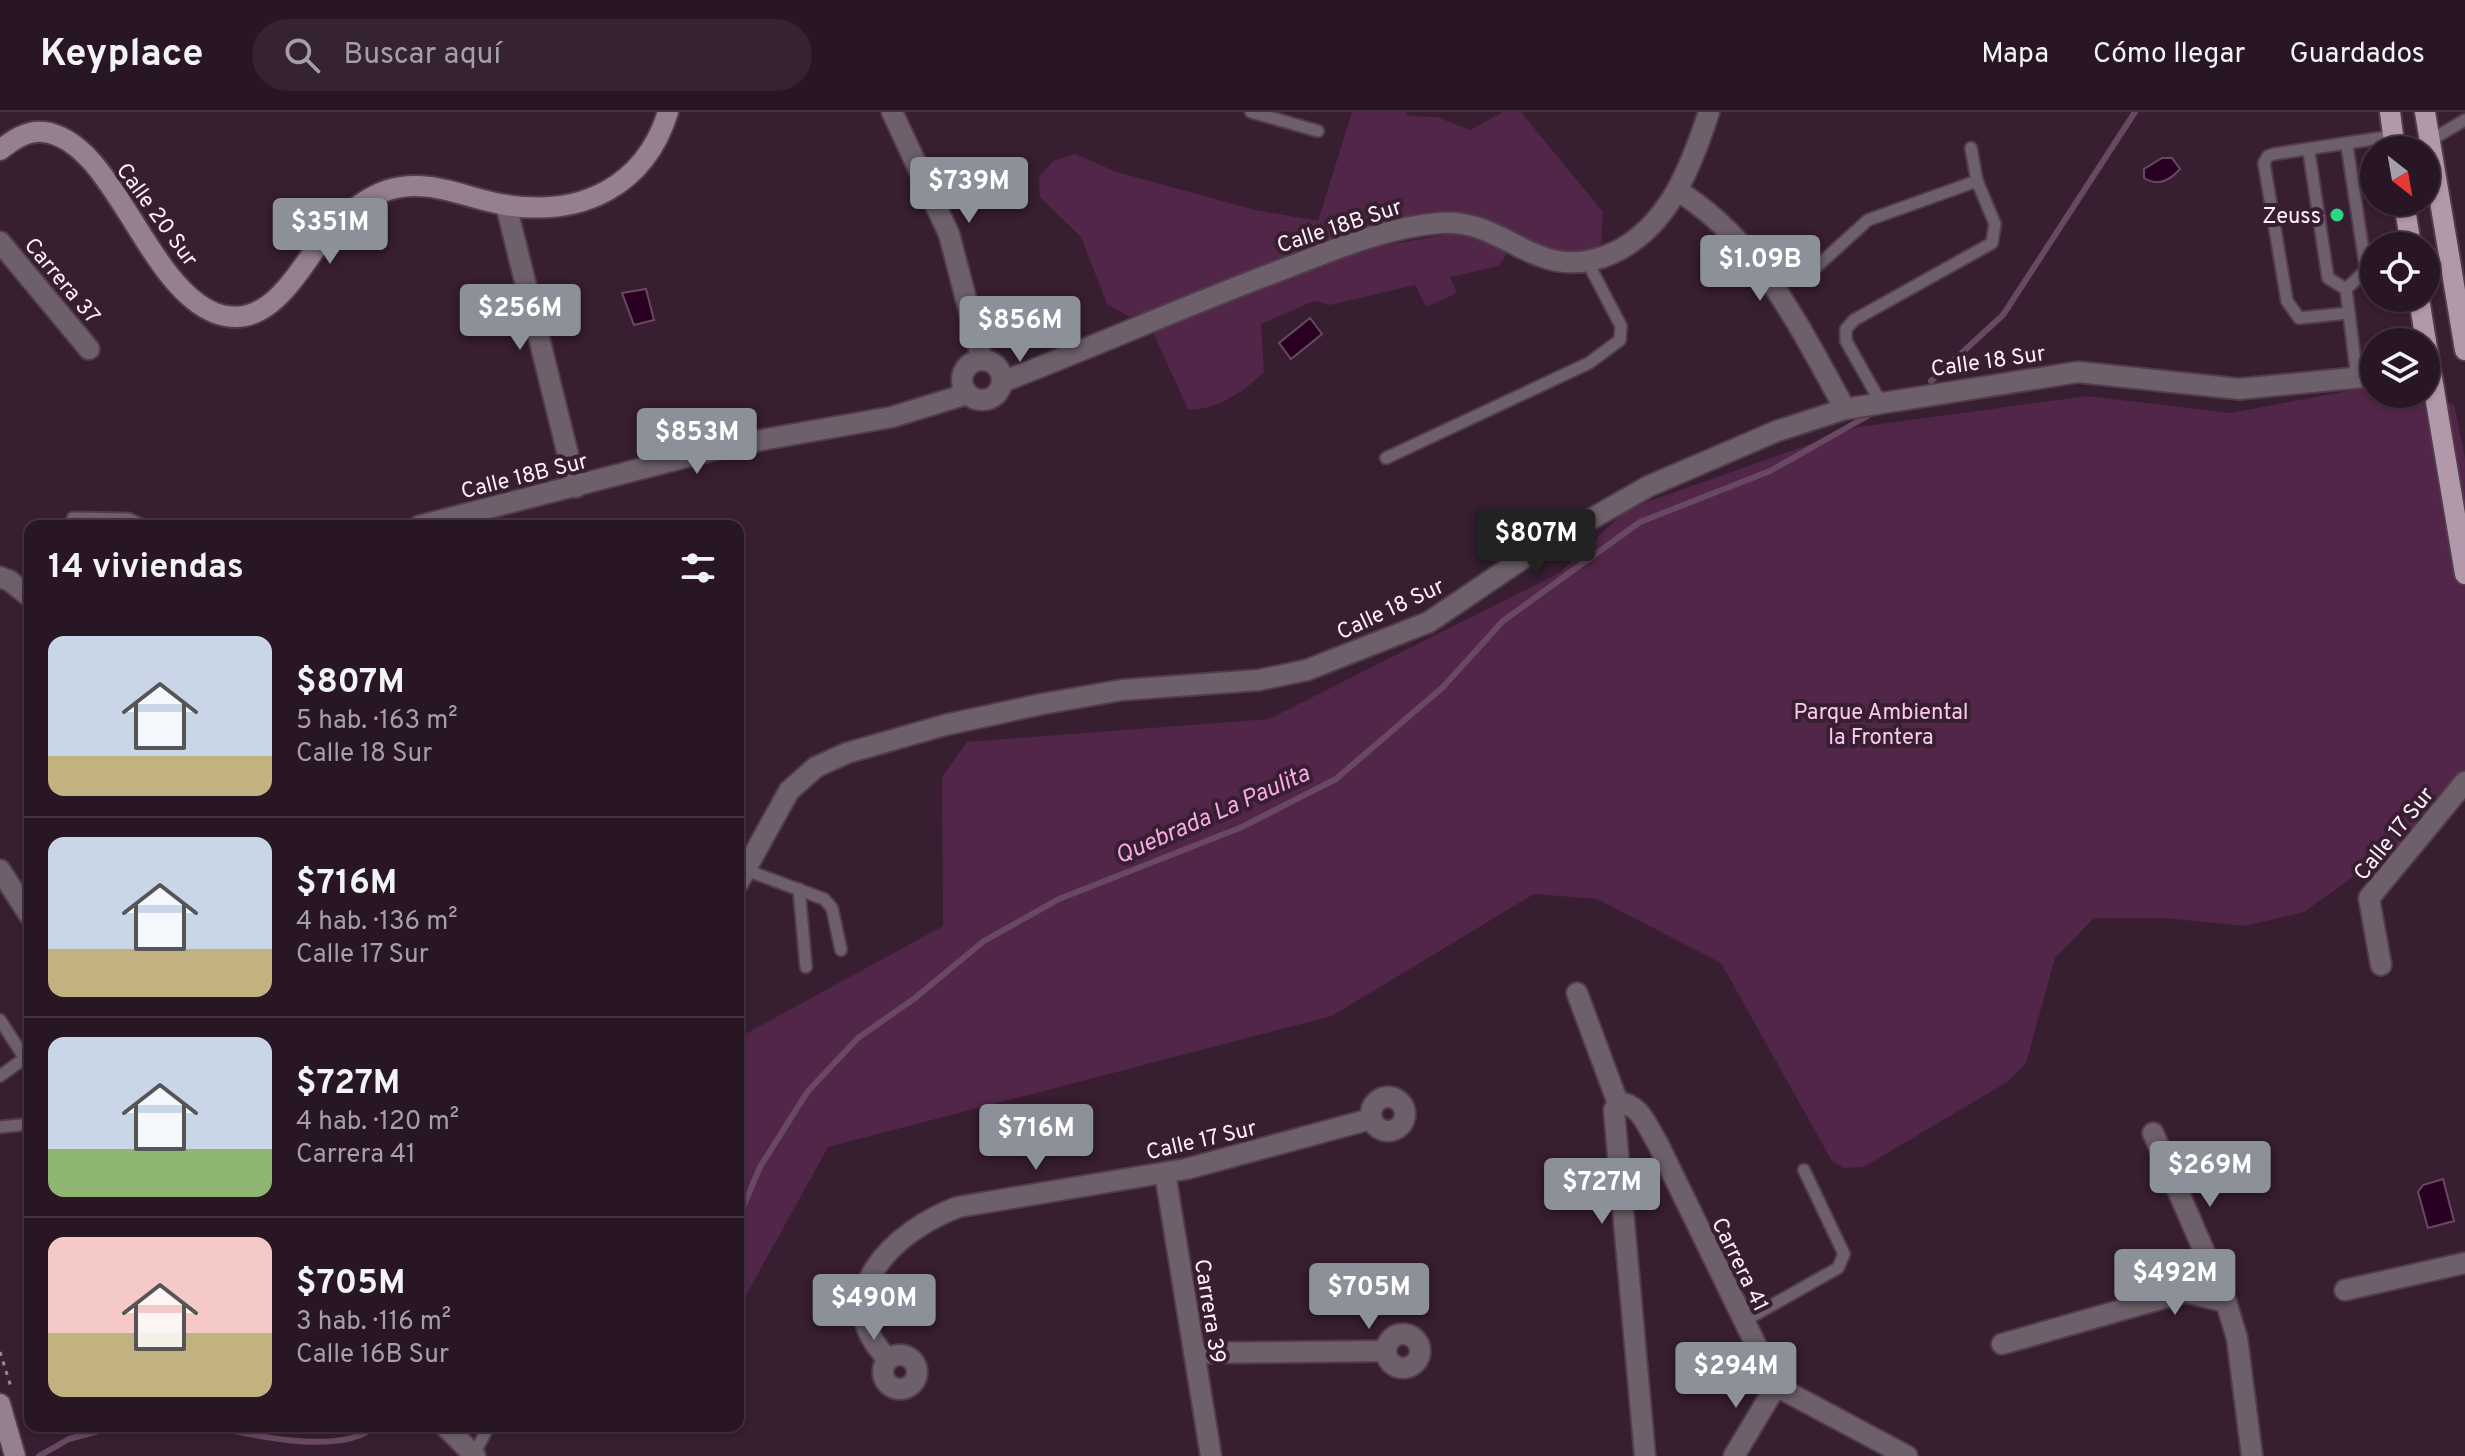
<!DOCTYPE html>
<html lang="es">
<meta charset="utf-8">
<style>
body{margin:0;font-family:Overpass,sans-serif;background:#352332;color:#f1f3f6;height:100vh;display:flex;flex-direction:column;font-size:30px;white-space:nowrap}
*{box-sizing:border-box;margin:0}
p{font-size:26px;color:#a59fa7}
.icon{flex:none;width:44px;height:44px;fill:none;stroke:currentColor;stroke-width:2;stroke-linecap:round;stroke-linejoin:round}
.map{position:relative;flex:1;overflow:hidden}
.drawer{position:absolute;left:24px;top:408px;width:720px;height:912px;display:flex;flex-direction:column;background:#291625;border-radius:16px;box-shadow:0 2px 6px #0004,0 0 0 2px #453542}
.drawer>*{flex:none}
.needle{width:52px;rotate:149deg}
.tools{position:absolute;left:2360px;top:24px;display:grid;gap:16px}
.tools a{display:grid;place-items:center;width:80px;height:80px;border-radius:50%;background:#291625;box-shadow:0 2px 6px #0004,0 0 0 2px #453542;font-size:40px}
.price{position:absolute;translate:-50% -68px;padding:0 18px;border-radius:8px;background:#8c9099;color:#fff;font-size:26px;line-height:52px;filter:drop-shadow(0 2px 4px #0008)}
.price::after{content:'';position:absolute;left:50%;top:48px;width:24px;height:18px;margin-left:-12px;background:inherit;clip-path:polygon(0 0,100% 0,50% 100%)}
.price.active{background:#222;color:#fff}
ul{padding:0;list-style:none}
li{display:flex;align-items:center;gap:24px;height:200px;padding:0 24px}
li+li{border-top:2px solid #453542}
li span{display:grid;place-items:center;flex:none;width:224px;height:160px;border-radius:16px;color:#555}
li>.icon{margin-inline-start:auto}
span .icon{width:96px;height:96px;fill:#fffc;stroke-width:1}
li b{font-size:34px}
h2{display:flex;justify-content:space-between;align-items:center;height:96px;padding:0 24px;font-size:34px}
header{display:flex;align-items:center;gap:48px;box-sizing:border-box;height:112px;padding:0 40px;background:#291625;border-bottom:2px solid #453542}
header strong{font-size:38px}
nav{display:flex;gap:44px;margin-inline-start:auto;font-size:28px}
.search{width:560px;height:72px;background:#352332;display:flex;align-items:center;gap:20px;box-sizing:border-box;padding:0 28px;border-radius:44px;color:#a59fa7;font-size:30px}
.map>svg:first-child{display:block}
.green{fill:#512648}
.water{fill:#290022;stroke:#694862;stroke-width:2}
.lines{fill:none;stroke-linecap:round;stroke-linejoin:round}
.stream{stroke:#694862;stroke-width:6}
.lane-casing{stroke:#533b4d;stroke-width:15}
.street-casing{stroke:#533b4d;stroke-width:24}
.secondary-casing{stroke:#533b4d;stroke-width:24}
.primary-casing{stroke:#533b4d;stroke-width:24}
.path{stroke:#9c8997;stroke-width:3;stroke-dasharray:4 6;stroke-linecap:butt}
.lane{stroke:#6d606a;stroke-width:11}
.street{stroke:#6d606a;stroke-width:20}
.secondary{stroke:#94808f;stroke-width:20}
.primary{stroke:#b298ab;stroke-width:20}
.poi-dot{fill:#2ad884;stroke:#371e31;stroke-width:3}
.labels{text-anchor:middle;stroke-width:8;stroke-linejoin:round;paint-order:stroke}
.street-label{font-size:22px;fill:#fdf0f9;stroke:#371e31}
.poi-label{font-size:22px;fill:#fdf0f9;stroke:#371e31;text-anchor:end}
.park-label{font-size:22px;fill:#fbc9ee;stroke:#371e31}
.water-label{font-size:24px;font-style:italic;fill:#f9a9e6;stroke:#371e31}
</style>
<header>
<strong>Keyplace</strong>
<div class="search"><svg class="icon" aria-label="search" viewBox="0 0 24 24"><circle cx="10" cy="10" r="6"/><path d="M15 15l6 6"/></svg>Buscar aquí</div>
<nav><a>Mapa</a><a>Cómo llegar</a><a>Guardados</a></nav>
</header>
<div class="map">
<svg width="2465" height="1344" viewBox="0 0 2465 1344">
<rect width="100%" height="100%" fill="#371e31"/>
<g class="green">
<path d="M1352 0H1406L1408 4 1437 5 1470 18 1503 0H1521L1603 100 1601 135 1582 146 1556 143 1457 99 1382 108 1333 134 1130 205 1107 192 1081 125 1040 85 1039 65 1053 49 1075 42 1117 60 1255 98 1318 109Z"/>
<path d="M1462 120 1503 132 1507 141 1499 154 1450 165 1457 181 1426 195 1415 173 1330 193 1314 189 1261 212 1264 260C1248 277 1212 301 1188 297L1154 223 1159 214 1363 137Z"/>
<path d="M2374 274V282H2426L2454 293 2465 346V685L2304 800 2245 814 2164 806H2094L2055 846 2026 951 2007 970 1864 1055 1843 1056 1832 1049 1721 851 1597 787 1534 782 1332 904 828 1035 738 1198V926L943 814 942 665 967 630 1269 607 1561 460 1627 397 1858 315 2087 284 2231 301Z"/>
</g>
<g class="water">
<path d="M2162 46H2172L2180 57C2170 68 2159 75 2144 66V57Z"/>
<path d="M646 177 654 208 634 213 622 181Z"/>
<path d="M1310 206 1322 222 1291 247 1279 231Z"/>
<path d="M2443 1067 2454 1109 2428 1116 2418 1080 2423 1073Z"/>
</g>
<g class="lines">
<g class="stream">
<path d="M1931 269 2003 203 2135 0"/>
<path d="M738 1107 760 1055 808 979 858 926 915 886 984 829 1059 787 1242 715 1336 667 1443 575 1503 509 1640 410 1770 359 1871 302"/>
<path d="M210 1314C256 1324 341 1344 376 1314"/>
<path d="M39 1344 69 1327 117 1314"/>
</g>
<g class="lane-casing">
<g id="lane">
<path d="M1251 0 1318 19"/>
<path d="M2429 29 2465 8"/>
<path d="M2347 34 2366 158 2346 177 2357 266"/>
<path d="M2309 40 2328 166 2346 177"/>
<path d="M1814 157 1868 108 1977 69"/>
<path d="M2349 201 2299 206 2287 189 2264 51 2268 44 2274 42 2393 24"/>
<path d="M1880 289 1846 229V217L1854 208 1992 131 1995 112 1977 69 1971 36"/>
<path d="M1386 346 1589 251 1620 228 1621 214 1588 151"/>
<path d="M73 406 129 407 144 414"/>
<path d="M746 758 824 787 832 796 841 838"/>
<path d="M799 777 806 855"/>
<path d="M0 908 30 954"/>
<path d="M0 964 25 946"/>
<path d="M0 1015 30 1012"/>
<path d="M1742 1210 1838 1156 1844 1142 1804 1058"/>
<path d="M474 1342 489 1314"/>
</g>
</g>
<g class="street-casing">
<g id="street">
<path d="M892 0 949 122 982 248"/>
<path d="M1678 79C1759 129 1800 216 1845 297"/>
<path d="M506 93 576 375"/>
<path d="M0 130 89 237"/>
<circle cx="982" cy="268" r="20"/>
<path d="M1002 270C1098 233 1192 191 1289 155 1338 136 1388 115 1440 111 1506 105 1537 175 1613 141 1669 115 1691 54 1709 0"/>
<path d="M419 414 733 333 892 305 967 282"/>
<path d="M0 465 10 469 30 485"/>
<path d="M0 758 30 804"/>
<path d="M738 771 789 679 816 655 847 641 945 613 1042 592 1122 578 1259 568 1307 558 1429 510 1528 443 1649 374 1777 319 1845 297 2078 260 2239 277 2374 264"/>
<path d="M2381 853 2369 786 2465 670"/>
<path d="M1577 881 1618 991 1614 998 1645 1344"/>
<circle cx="1388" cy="1002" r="17"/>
<path d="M1618 991C1639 990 1647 1014 1657 1030L1776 1274 1907 1344"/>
<path d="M2153 1021 2226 1190"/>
<path d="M1165 1061 1211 1344"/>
<path d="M2345 1178 2465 1151"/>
<circle cx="1403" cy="1239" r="17"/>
<path d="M2002 1232 2185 1180 2226 1190 2237 1226 2252 1344"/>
<path d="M1194 1241 1386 1239"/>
<circle cx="900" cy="1260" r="17"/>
<path d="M888 1247C824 1183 896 1118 958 1095L1186 1057 1371 1007"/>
<path d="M445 1314 475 1344"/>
<path d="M1734 1344 1776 1274"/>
</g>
</g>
<g class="secondary-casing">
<g id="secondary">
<path d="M0 38C13 28 27 18 44 20 114 29 145 173 215 201 270 222 300 154 328 120 342 104 367 85 388 78 429 65 467 87 506 93 582 105 645 74 668 0"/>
<path d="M0 1292 15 1344"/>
</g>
</g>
<g class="primary-casing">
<g id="primary">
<path d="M2390 0 2395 38"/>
<path d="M2425 0 2465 238"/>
<path d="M2404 90 2411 134"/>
<path d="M2419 186 2426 230"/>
<path d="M2426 230 2465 462"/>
</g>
</g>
<path class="path" d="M0 1240 11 1275"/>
<use href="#lane" class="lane"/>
<use href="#street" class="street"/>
<use href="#secondary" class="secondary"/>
<use href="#primary" class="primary"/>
</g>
<circle class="poi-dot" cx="2337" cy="103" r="8"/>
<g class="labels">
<g class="street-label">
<text transform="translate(158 102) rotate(54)" y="8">Calle 20 Sur</text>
<text transform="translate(1339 113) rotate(-18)" y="8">Calle 18B Sur</text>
<text transform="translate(63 168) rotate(50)" y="8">Carrera 37</text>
<text transform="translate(1988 248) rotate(-8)" y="8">Calle 18 Sur</text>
<text transform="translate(524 363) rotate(-14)" y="8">Calle 18B Sur</text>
<text transform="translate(1390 496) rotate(-25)" y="8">Calle 18 Sur</text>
<text transform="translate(2393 721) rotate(-51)" y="8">Calle 17 Sur</text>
<text transform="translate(1201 1027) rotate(-13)" y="8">Calle 17 Sur</text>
<text transform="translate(1741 1152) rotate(64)" y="8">Carrera 41</text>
<text transform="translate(1211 1199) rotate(81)" y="8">Carrera 39</text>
</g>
<g class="poi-label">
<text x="2321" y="111">Zeuss</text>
</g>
<g class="park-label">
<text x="1881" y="607">Parque Ambiental<tspan x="1881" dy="25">la Frontera</tspan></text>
</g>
<g class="water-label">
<text transform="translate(1212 702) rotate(-24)" y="8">Quebrada La Paulita</text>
</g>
</g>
</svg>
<div class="tools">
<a><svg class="needle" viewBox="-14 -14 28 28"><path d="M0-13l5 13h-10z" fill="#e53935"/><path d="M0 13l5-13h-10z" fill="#a59fa7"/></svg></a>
<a><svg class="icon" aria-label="locate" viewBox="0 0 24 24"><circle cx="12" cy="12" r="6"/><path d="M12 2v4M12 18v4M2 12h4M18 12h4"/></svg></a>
<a><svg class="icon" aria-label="layers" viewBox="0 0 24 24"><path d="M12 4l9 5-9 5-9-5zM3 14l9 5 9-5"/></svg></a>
</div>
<b class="price" style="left:969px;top:113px">$739M</b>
<b class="price" style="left:330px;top:154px">$351M</b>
<b class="price" style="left:1760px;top:191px">$1.09B</b>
<b class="price" style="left:520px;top:240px">$256M</b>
<b class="price" style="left:1020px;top:252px">$856M</b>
<b class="price" style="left:697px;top:364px">$853M</b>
<b class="price active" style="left:1536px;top:465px">$807M</b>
<b class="price" style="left:1036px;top:1060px">$716M</b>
<b class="price" style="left:2210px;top:1097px">$269M</b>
<b class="price" style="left:1602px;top:1114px">$727M</b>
<b class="price" style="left:2175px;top:1205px">$492M</b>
<b class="price" style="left:1369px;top:1219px">$705M</b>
<b class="price" style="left:874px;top:1230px">$490M</b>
<b class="price" style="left:1736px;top:1298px">$294M</b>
<section class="drawer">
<h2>14 viviendas<svg class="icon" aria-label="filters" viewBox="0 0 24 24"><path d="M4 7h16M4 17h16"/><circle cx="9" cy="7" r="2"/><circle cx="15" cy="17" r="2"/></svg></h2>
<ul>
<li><span style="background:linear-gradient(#c9d6e8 75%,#c2b280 0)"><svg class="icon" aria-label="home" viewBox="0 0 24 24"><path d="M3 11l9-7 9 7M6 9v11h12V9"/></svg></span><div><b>$807M</b><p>5 hab. · 163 m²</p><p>Calle 18 Sur</p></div></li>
<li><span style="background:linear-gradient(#c9d6e8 70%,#c2b280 0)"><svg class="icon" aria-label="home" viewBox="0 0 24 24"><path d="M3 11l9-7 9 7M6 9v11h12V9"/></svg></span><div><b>$716M</b><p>4 hab. · 136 m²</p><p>Calle 17 Sur</p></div></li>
<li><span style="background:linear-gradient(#c9d6e8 70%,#8fb573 0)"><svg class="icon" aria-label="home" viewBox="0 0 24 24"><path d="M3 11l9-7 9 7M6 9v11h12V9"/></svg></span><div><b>$727M</b><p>4 hab. · 120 m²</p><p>Carrera 41</p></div></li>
<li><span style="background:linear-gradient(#f6c9c9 60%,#c2b280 0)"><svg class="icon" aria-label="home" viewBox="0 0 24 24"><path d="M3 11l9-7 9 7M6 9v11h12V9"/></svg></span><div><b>$705M</b><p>3 hab. · 116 m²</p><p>Calle 16B Sur</p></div></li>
</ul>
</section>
</div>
